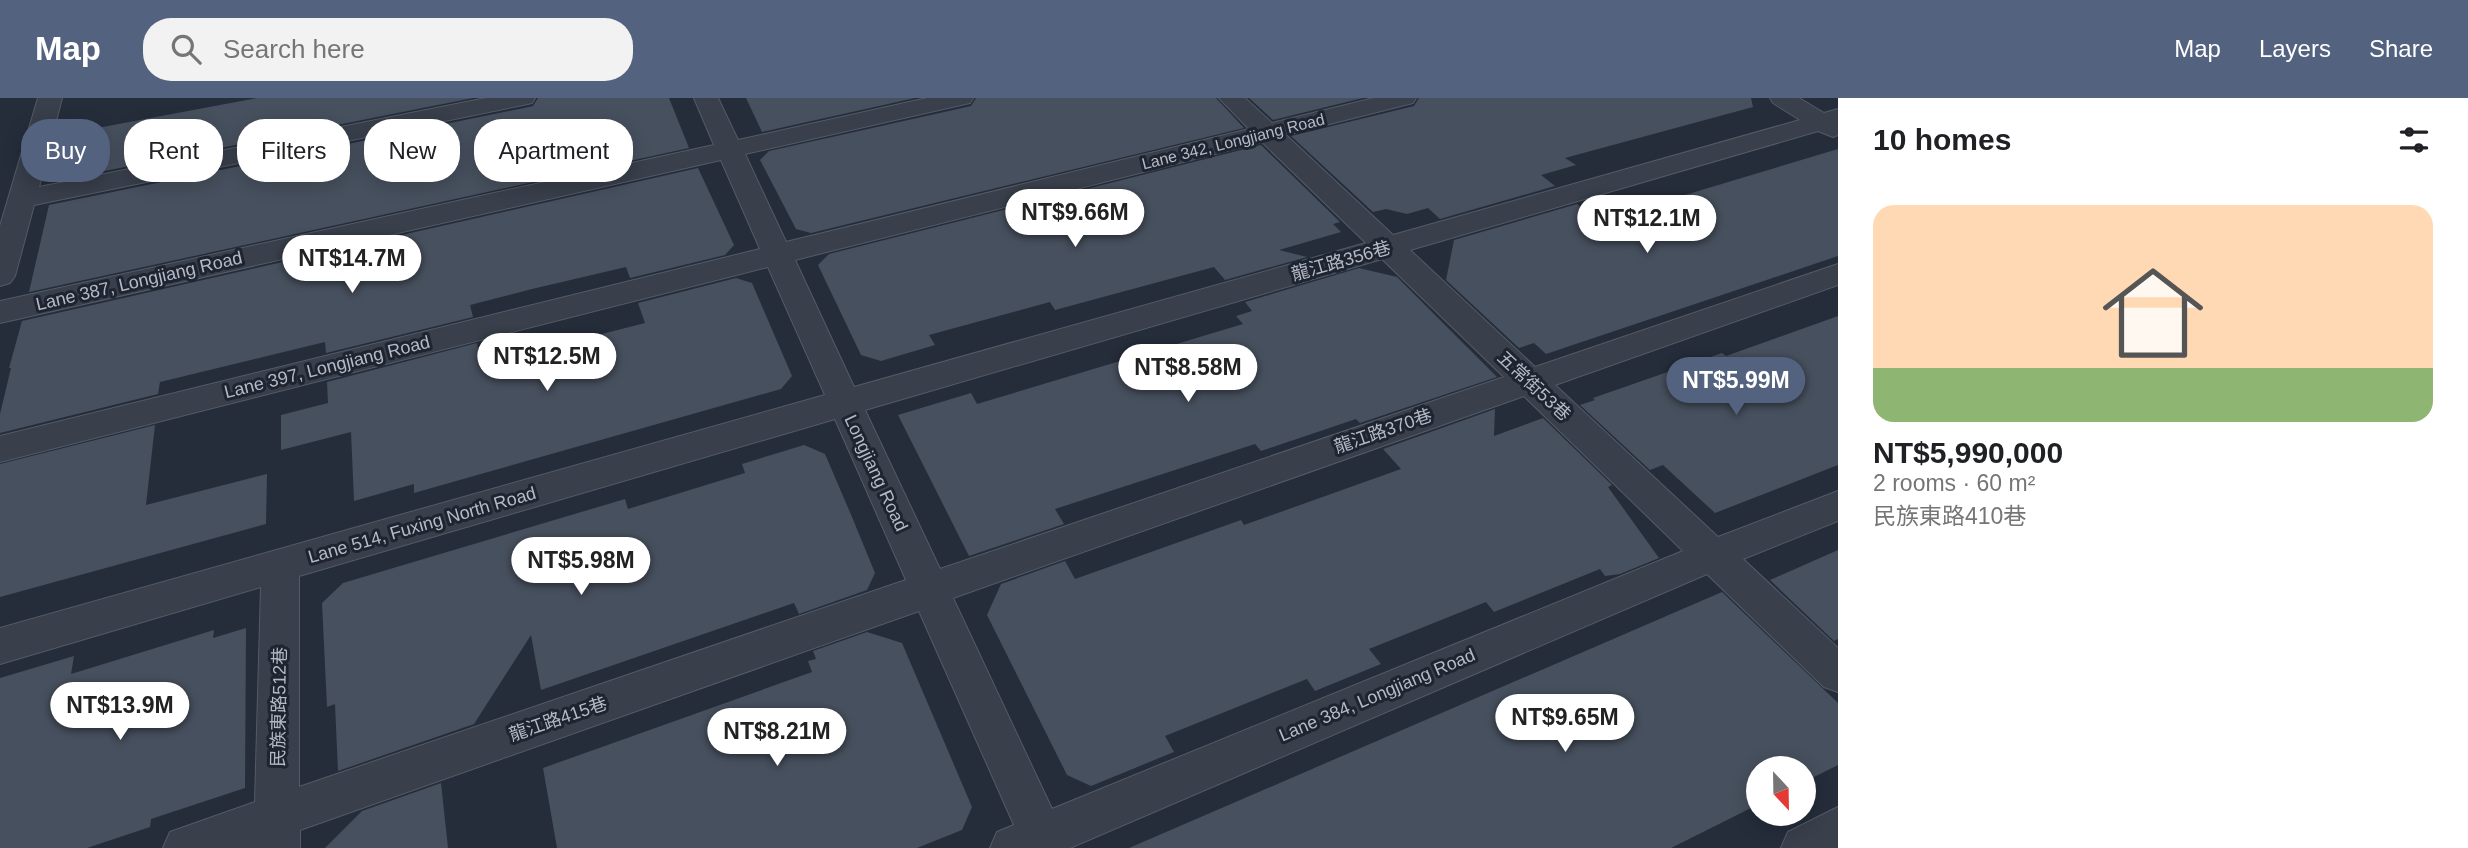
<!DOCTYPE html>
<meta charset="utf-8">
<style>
body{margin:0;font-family:Helvetica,"Noto Sans TC",sans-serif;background:#f2f2f2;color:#202124;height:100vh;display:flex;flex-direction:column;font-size:26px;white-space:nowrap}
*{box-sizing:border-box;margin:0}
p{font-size:23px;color:#757577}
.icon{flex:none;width:38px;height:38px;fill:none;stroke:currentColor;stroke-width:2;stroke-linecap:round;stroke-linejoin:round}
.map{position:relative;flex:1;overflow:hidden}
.side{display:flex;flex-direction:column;background:#fff;width:630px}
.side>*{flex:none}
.guide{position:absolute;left:21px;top:21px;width:665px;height:63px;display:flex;gap:14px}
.needle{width:46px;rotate:158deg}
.buttons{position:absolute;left:1746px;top:658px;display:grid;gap:14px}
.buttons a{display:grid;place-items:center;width:70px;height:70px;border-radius:50%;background:#fff;box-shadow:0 4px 18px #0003;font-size:35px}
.price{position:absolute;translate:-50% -60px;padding:0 16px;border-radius:24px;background:#fff;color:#222;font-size:23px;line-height:46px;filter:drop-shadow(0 2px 4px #0008)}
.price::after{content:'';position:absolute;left:50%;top:42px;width:21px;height:16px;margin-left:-10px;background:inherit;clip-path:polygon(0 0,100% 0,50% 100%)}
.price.current{background:#53627f;color:#fff}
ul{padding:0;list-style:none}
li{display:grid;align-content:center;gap:14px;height:371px;padding:0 35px}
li+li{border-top:2px solid #e0e0e0}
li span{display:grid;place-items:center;height:217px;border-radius:21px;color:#555}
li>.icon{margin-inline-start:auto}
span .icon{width:126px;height:126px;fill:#fffc;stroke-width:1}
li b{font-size:30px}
h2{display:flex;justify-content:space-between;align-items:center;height:84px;padding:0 35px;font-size:30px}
.pill{padding:0 24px;border-radius:28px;background:#fff;box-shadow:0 4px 18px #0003;font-size:24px;line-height:63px}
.pill.current{background:#53627f;color:#fff}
header{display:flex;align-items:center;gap:42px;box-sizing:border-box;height:98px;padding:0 35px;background:#53627f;color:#fff}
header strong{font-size:33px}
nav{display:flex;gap:38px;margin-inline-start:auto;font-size:24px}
.search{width:490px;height:63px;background:#f2f2f2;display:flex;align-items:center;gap:18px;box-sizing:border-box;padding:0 24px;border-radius:28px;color:#757577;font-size:26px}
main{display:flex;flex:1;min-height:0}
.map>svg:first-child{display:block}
.building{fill:#47505e}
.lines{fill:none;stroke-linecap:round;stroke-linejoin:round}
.minor-casing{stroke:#545b66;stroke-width:2}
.minor{fill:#393f4b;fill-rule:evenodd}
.labels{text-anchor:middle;stroke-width:6;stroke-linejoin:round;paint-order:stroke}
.far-street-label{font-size:16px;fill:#b4bbc6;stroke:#1e2530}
.street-label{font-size:18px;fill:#b4bbc6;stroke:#1e2530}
</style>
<header>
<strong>Map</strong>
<div class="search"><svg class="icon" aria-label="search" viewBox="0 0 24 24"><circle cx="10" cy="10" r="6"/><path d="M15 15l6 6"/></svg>Search here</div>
<nav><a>Map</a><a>Layers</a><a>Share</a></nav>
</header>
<main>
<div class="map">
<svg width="1838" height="750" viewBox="0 0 1838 750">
<rect width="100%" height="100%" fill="#252d3b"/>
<g class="building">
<path d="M257 0H473L54 83 56 76H53L60 37Z"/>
<path d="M538 0H669L689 50 29 194 49 107 524 10 533 8Z"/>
<path d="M746 0H915L762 34Z"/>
<path d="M976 0H1216L1244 30 811 135 796 131 760 62 769 53 971 8Z"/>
<path d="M1249 0H1363L1273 22Z"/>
<path d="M1419 0H1751L1753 9 1565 60 1576 67 1541 77 1555 88 1440 121 1428 110 1407 116 1386 111 1373 114 1291 38 1414 8Z"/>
<path d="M1261 47 1340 124 1333 126 1341 134 1279 152 1307 159 1225 182 1214 169 1055 212 1050 204 929 237 935 247 881 263 861 257 818 167 829 156Z"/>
<path d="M1838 51V158L1546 256 1534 245 1519 250 1446 182 1454 142 1577 106 1598 123Z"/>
<path d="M698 70 734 147 725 157 630 180 626 169 532 191 470 207 473 219 326 255 325 244 160 284 158 296 0 335V316L11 270H9L22 223Z"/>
<path d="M1359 170 1397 179 1497 279 1360 325 1356 321 1261 353 1255 346 1055 411 1064 426 969 458 898 317 971 295 977 306 1243 226 1236 218 1252 213 1245 204Z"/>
<path d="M736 180 752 185 792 278 781 291 414 395V386L354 403 351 334 281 352V317L328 305 327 284 477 245 481 267 645 225 638 205Z"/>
<path d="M1838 218V367L1715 415 1663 367 1650 372 1580 307 1595 302 1593 300 1722 255 1726 258Z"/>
<path d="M1495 311 1494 338 1543 320 1612 387 1608 389 1659 460 1620 476 1605 478 1600 471 1494 514 1486 504 1369 551 1381 566 1315 593 1307 581 1165 638 1174 654 1091 688 1067 677 987 517 1001 486 1065 463 1075 481 1241 422 1244 427 1401 371 1383 351Z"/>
<path d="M155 327 146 407 267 376 266 426 0 499V366Z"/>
<path d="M804 347 825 356 852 419 875 475 867 492 799 516 794 505 541 592 531 537 474 626 338 673 335 606 327 609 322 505 343 485 625 401 628 411 745 375 742 366Z"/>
<path d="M1838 452V541L1834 543 1770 482Z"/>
<path d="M1722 494 1838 605V667L1804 684V670H1759V706L1671 750H1129Z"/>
<path d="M246 530 245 690 151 721 150 729 87 750H0V580L74 558 71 576 214 532 213 540Z"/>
<path d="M867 534 902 545 972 709 962 732 917 750H557L543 670 812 574 808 563 816 561 813 553Z"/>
<path d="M441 685 448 750H325L362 713Z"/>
</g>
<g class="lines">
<g class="minor-casing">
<g id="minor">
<path d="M38 0H62L39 89 486 0H535L532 5 523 7 34 107 15 178 10 185 0 188V128Z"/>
<path d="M694 0H718L738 42 927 0H973L970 5 961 7 745 56 786 144 1249 31 1219 0H1245L1272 25 1374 0H1416L1413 5 1286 37 1393 137 1800 22 1773 5 1770 0H1799L1824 15 1838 11V37L1833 39 1818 33 1410 152 1535 269 1838 166V187L1555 287 1718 439 1838 393V423L1743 461 1838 550V594L1824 589 1707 476 1070 750H990L997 734 1014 727 919 513 300 732V750H163L170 734 255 704 261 489 0 566V530L825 297 768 169 0 364V338L760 151 721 62 0 225V203L714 47ZM1262 44 1366 145 854 289 795 162ZM1382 161 1504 279 940 471 865 312ZM1524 298 1683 453 1052 711 953 500ZM835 321 906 482 299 689V478Z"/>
<path d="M1838 709V750H1781L1788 734Z"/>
</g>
</g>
<use href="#minor" class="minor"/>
</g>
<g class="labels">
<g class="far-street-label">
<text transform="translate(1233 43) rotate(-14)" y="6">Lane 342, Longjiang Road</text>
</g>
<g class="street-label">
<text transform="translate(1341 163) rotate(-16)" y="6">龍江路356巷</text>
<text transform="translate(139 183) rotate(-13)" y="6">Lane 387, Longjiang Road</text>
<text transform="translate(327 269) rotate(-14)" y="6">Lane 397, Longjiang Road</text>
<text transform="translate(1534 288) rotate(43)" y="6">五常街53巷</text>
<text transform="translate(1383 333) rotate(-19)" y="6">龍江路370巷</text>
<text transform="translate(876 375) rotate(65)" y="6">Longjiang Road</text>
<text transform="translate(422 427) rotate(-16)" y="6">Lane 514, Fuxing North Road</text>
<text transform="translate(1377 597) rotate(-23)" y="6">Lane 384, Longjiang Road</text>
<text transform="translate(279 609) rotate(-89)" y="6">民族東路512巷</text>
<text transform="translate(558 621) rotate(-19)" y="6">龍江路415巷</text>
</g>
</g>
</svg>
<div class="buttons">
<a><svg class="needle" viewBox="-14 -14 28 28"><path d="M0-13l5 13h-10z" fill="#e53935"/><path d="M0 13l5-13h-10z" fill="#757577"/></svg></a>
</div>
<b class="price" style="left:1075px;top:151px">NT$9.66M</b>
<b class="price" style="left:1647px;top:157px">NT$12.1M</b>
<b class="price" style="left:352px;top:197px">NT$14.7M</b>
<b class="price" style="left:547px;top:295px">NT$12.5M</b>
<b class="price" style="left:1188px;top:306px">NT$8.58M</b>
<b class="price current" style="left:1736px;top:319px">NT$5.99M</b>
<b class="price" style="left:581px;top:499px">NT$5.98M</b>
<b class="price" style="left:120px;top:644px">NT$13.9M</b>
<b class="price" style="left:1565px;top:656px">NT$9.65M</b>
<b class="price" style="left:777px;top:670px">NT$8.21M</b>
<div class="guide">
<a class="pill current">Buy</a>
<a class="pill">Rent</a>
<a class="pill">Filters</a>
<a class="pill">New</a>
<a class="pill">Apartment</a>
</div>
</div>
<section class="side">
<h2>10 homes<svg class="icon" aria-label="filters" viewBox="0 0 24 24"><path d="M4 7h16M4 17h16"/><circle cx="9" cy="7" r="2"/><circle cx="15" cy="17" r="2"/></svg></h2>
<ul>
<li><span style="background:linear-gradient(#ffd9b3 75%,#8fb573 0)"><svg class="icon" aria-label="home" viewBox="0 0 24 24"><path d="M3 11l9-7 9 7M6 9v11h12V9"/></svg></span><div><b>NT$5,990,000</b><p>2 rooms · 60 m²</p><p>民族東路410巷</p></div></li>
</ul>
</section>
</main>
